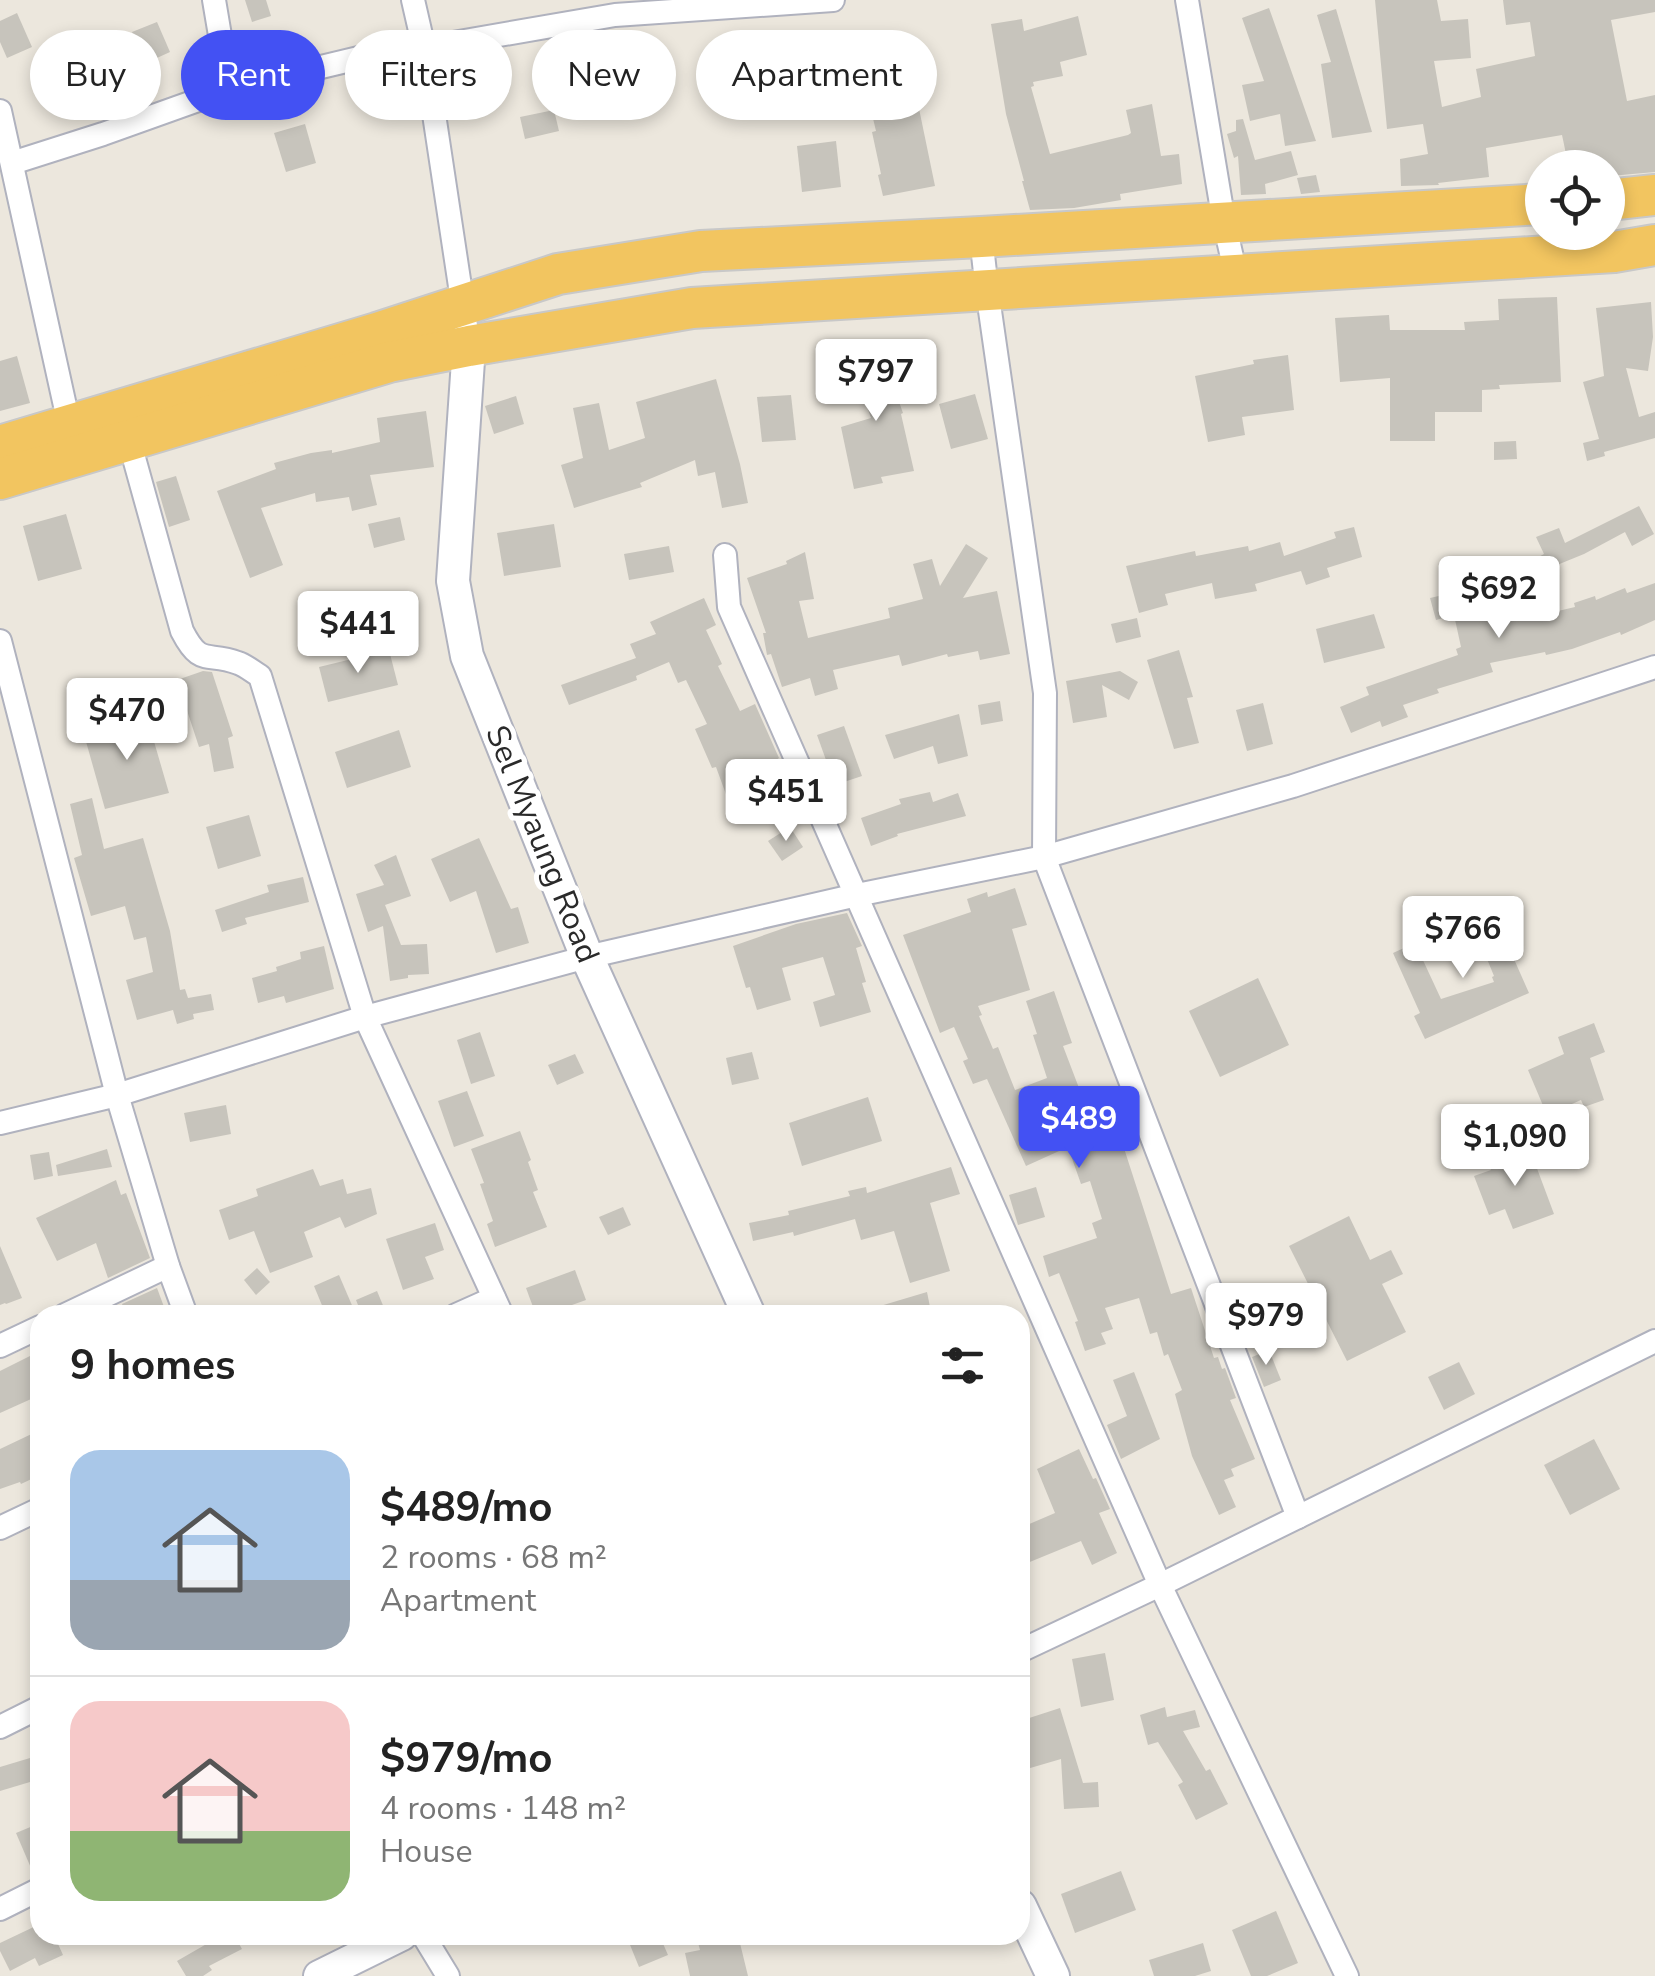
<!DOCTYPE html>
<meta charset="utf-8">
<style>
body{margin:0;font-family:"Nunito Sans",sans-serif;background:#f6f6f6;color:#222;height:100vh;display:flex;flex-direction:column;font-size:38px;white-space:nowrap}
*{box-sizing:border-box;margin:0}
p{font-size:32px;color:#767676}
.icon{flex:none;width:55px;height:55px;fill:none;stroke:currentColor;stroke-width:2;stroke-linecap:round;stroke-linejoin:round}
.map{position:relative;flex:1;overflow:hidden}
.panel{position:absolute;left:30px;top:1305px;width:1000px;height:640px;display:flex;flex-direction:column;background:#fff;border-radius:30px;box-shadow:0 5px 15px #0003}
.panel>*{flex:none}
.hud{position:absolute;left:30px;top:30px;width:1000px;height:90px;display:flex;gap:20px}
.controls{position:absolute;left:1525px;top:150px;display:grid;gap:20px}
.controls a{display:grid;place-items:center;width:100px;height:100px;border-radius:50%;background:#fff;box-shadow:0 5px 15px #0003;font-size:50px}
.price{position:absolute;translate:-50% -85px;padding:0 22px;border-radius:10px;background:#fff;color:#222;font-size:32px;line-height:65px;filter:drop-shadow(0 2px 5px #0008)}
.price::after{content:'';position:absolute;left:50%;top:60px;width:30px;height:22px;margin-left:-15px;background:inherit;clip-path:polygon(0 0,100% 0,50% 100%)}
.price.current{background:#4351f3;color:#fff}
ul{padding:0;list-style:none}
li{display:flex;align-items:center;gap:30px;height:250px;padding:0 40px}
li+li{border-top:2px solid #e0e0e0}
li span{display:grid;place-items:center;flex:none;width:280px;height:200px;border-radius:30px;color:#555}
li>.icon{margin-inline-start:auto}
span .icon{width:120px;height:120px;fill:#fffc;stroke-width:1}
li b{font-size:42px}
h2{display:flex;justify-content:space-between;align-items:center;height:120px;padding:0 40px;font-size:42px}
.tag{padding:0 35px;border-radius:45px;background:#fff;box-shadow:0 5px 15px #0003;font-size:35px;line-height:90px}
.tag.current{background:#4351f3;color:#fff}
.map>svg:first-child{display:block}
.building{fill:#c7c4bc}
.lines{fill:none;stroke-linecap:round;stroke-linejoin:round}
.minor-casing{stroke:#b0b2be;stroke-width:26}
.tertiary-casing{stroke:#b0b2be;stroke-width:34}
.secondary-casing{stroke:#b0b2be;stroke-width:36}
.trunk-casing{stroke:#c8c8c8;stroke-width:44}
.minor{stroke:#fff;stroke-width:22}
.tertiary{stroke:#fff;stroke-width:30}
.secondary{stroke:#fff;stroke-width:32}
.trunk{stroke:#f2c560;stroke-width:40}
.labels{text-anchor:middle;stroke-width:10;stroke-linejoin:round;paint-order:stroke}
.street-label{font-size:32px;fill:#2a2a2a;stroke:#fff}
</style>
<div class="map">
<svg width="1655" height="1976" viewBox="0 0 1655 1976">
<rect width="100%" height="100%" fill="#ece7dd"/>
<g class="building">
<path d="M245 0H266L271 16 252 22Z"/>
<path d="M1375 0H1437L1441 21 1468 19 1471 58 1434 61 1442 107 1481 97 1476 69 1535 56 1530 22 1506 25 1503 0H1655V12L1611 20 1627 101 1655 95V172L1610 176 1609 168H1569L1562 135 1486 148 1489 177 1438 183 1439 185 1401 186 1400 159 1428 154 1423 124 1387 129Z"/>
<path d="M1269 8 1316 141 1285 146 1280 114 1250 121 1242 85 1264 81 1242 18Z"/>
<path d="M1336 9 1372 132 1332 138 1321 64 1331 62 1317 15Z"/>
<path d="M17 13 32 47 7 58 0 42V21Z"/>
<path d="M1078 16 1087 55 1060 62 1063 76 1033 82 1034 86 1031 87 1050 154 1128 135 1131 133 1126 110 1152 104 1161 156 1179 154 1182 184 1120 194 1121 200 1074 208 1030 210 1022 181H1024L1006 114 991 24 1022 19 1024 31Z"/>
<path d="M157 22 170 52 146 63 132 32Z"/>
<path d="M86 43 100 80 69 91 56 54Z"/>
<path d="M910 65 935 186 883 196 878 175 881 174 872 132 876 131 863 77Z"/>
<path d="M554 110 559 131 525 139 520 117Z"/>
<path d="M1243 119 1255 160 1291 151 1298 175 1265 184 1266 194 1241 195 1238 156 1234 158 1227 134 1236 131V120Z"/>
<path d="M305 124 316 163 286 172 274 133Z"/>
<path d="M836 141 841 187 802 192 797 146Z"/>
<path d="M1316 175 1320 192 1301 194 1297 178Z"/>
<path d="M1557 297 1561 382 1499 385 1500 389 1482 390V412H1435V441H1390V378L1340 382 1335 318 1389 315 1390 330H1465L1464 322 1499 320 1498 299Z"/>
<path d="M1651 302 1653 337 1648 371 1626 368 1639 417 1655 412V438L1604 452 1605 456 1587 461 1583 443 1599 439 1583 382 1604 376 1596 308Z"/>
<path d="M878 343 903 413 901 414 914 471 881 477 883 483 854 489 841 427 871 418 848 353Z"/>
<path d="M1288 355 1294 410 1242 417 1245 435 1208 442 1195 376 1254 364 1253 360Z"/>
<path d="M17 356 30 403 0 411V361Z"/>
<path d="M716 379 740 464 748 503 722 508 715 472 698 476 695 460 640 483 642 487 574 508 561 465 583 458 573 408 599 403 609 450 645 438 636 402Z"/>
<path d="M975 394 988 439 951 449 939 404Z"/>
<path d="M791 395 796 440 762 442 757 397Z"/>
<path d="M516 396 524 424 494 434 485 406Z"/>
<path d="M426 411 434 467 370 475 377 505 352 511 349 497 316 502 315 493 261 508 283 565 250 578 217 491 276 469 274 463 311 453 332 450V453L380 442 377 418Z"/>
<path d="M1516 441 1517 459 1494 460V442Z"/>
<path d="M176 476 190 520 169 527 156 482Z"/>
<path d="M1639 506 1654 534 1632 546 1625 532 1584 554 1530 576 1524 565 1544 554 1536 537 1559 528 1565 543Z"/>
<path d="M66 514 82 569 38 581 23 526Z"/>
<path d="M400 517 405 540 374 548 368 524Z"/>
<path d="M554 524 561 567 504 576 497 533Z"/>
<path d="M1354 527 1362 557 1327 568 1330 577 1306 585 1301 571 1255 584 1257 591 1215 599 1212 583 1165 594 1168 605 1139 613 1126 566 1195 551 1196 556 1248 546 1249 551 1280 542 1284 556 1336 538 1334 532Z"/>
<path d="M966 544 988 558 963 598 997 591 1010 654 980 660 978 651 948 657 947 654 902 666 899 655 833 670 838 689 815 696 810 678 782 687 771 654 767 655 763 633H766L747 578 787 564 786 561 805 552 814 599 799 601 808 638 890 618 888 608 923 599 913 564 932 559 940 586Z"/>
<path d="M669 546 674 572 629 580 624 554Z"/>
<path d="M1505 570 1516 621 1575 607 1574 603 1595 596 1596 600 1625 588 1627 593 1655 583V620L1621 635 1620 632 1572 649 1546 655 1545 652 1490 663 1493 672 1437 689 1439 693 1403 705 1408 717 1382 727 1380 721 1351 733 1340 707 1369 695 1366 687 1458 655 1456 649 1461 647 1454 615 1436 620 1430 598 1478 587 1476 576Z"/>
<path d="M704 598 716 625 706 630 722 664 718 666 740 711 755 704 779 758 776 760 786 787 731 808 716 767 712 768 695 729 707 724 686 680 678 683 669 662 636 676 637 680 569 705 561 685 636 658 630 644 656 634 650 622Z"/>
<path d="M1374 614 1385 648 1324 663 1316 629Z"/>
<path d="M1137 618 1141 637 1116 643 1111 624Z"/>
<path d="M389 650 398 685 328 702 319 667Z"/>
<path d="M1179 650 1193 697 1187 698 1199 743 1174 749 1147 660Z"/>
<path d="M203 671 212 672 233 736 228 738 234 768 214 772 209 744 199 747 177 680Z"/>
<path d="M1120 671 1138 682 1129 700 1102 685 1107 717 1073 723 1066 681Z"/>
<path d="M1000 701 1003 721 981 725 978 705Z"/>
<path d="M1263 703 1273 744 1247 751 1236 710Z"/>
<path d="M146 714 169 793 105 809 85 738 120 728 118 722Z"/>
<path d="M959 714 968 756 938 764 933 746 894 759 885 735Z"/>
<path d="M844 726 862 776 835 785 817 735Z"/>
<path d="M399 730 411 767 347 788 335 752Z"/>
<path d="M930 792 933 802 958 793 966 816 897 834 898 836 871 846 861 818 901 804 899 799Z"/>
<path d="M92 798 104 849 143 838 170 931 180 990 185 989 188 998 211 994 214 1010 193 1014 194 1019 177 1024 173 1010 137 1020 126 980 153 972 146 937 134 940 125 906 91 916 74 858 82 855 70 804Z"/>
<path d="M249 815 261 856 218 869 206 827Z"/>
<path d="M790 827 803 847 782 861 768 841Z"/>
<path d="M479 838 511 909 518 907 529 943 496 953 476 891 450 902 431 859Z"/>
<path d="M396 855 411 896 385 905 401 945 427 944 429 974 408 975V978L390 981 383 926 368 932 356 894 384 885 374 865Z"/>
<path d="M303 877 309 902 245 918 247 924 222 932 215 910 269 892 267 885Z"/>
<path d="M1015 888 1027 925 1012 929 1030 990 978 1006 982 1015 979 1016 993 1049 998 1047 1015 1090 1047 1078 1033 1035 1037 1034 1026 1001 1054 991 1072 1043 1063 1046 1079 1088 1076 1089 1086 1124 1119 1114 1126 1141 1122 1142 1171 1294 1191 1288 1214 1358 1218 1357 1222 1369 1225 1368 1236 1398 1230 1400 1255 1459 1231 1469 1234 1476 1224 1480 1236 1507 1219 1515 1192 1456 1175 1394 1182 1390 1168 1354 1164 1356 1157 1332 1150 1334 1139 1298 1105 1308 1113 1329 1101 1333 1106 1344 1085 1351 1075 1322 1078 1321 1059 1273 1049 1277 1043 1256 1097 1238 1092 1223 1102 1219 1090 1181 1081 1184 1068 1147 1026 1166 987 1079 973 1084 963 1061 968 1059 954 1027 940 1033 909 951 903 935 971 912 967 899 987 892 988 897Z"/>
<path d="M1490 905 1529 993 1425 1039 1414 1016 1420 1013 1393 953 1415 943 1441 999 1494 982 1492 977 1494 976 1469 915Z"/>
<path d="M847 913 862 946 856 948 866 982 862 983 871 1012 820 1027 813 1002 835 995 823 957 782 968 791 1000 757 1010 750 987 746 988 733 946 796 924Z"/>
<path d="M324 946 334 989 286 1003 284 996 258 1003 252 978 277 971 276 967 301 959 300 952Z"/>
<path d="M1258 978 1289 1045 1220 1077 1189 1011Z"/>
<path d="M1594 1023 1605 1052 1590 1058 1604 1100 1584 1107 1581 1100 1547 1115 1528 1070 1564 1054 1558 1037Z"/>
<path d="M480 1032 495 1076 471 1084 457 1040Z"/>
<path d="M752 1052 759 1079 732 1085 726 1058Z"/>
<path d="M575 1054 584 1073 557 1085 548 1065Z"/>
<path d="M467 1091 484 1136 454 1147 438 1101Z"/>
<path d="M868 1097 882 1141 802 1166 789 1123Z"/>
<path d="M226 1105 231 1134 190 1142 184 1113Z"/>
<path d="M520 1131 531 1160 528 1162 538 1190 533 1192 547 1227 495 1247 487 1224 493 1221 480 1184 484 1183 471 1149Z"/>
<path d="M1529 1147 1554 1214 1513 1229 1505 1209 1489 1215 1474 1176 1491 1170 1488 1162Z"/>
<path d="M107 1149 112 1167 58 1176 56 1165Z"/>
<path d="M49 1152 53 1176 34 1180 30 1155Z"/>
<path d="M951 1167 960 1194 930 1203 950 1271 910 1283 894 1231 861 1240 855 1219 794 1236 793 1232 753 1241 749 1223 789 1215 788 1211 850 1196 848 1191 866 1187 867 1193Z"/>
<path d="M313 1169 320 1186 343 1179 347 1194 371 1188 377 1214 345 1228 340 1217 304 1232 313 1257 270 1273 254 1231 229 1240 219 1210 258 1196 256 1189Z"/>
<path d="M116 1180 121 1195 126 1193 150 1258 108 1278 96 1243 57 1261 36 1218Z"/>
<path d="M1036 1187 1045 1217 1018 1225 1009 1195Z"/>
<path d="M623 1207 631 1225 608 1235 599 1217Z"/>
<path d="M1349 1216 1370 1260 1391 1250 1403 1274 1382 1284 1406 1332 1347 1361 1289 1246Z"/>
<path d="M435 1223 444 1250 425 1257 434 1279 403 1290 386 1239Z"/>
<path d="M0 1246 22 1298 6 1304 5 1303 0 1305Z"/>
<path d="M257 1268 270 1282 256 1295 244 1280Z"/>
<path d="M575 1270 586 1300 544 1315H536L526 1288Z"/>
<path d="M339 1275 354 1310 343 1315H326L314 1286Z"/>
<path d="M157 1288 167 1315H126L122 1304Z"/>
<path d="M377 1291 387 1315H362L356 1300Z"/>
<path d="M927 1292 931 1312 917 1315H860V1312Z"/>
<path d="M1269 1350 1281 1380 1264 1387 1252 1357Z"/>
<path d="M40 1351V1395L0 1413V1371Z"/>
<path d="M1459 1362 1475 1394 1444 1410 1428 1377Z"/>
<path d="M1134 1372 1160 1439 1121 1459 1107 1425 1127 1416 1113 1380Z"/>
<path d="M40 1430V1475L21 1484 20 1482 0 1489V1449Z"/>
<path d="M1594 1439 1620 1489 1570 1515 1544 1465Z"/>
<path d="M1079 1449 1093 1479 1096 1478 1110 1509 1099 1513 1117 1553 1092 1565 1081 1541 1020 1566V1528L1055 1513 1037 1469Z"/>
<path d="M1105 1653 1114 1700 1081 1707 1072 1659Z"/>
<path d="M1165 1707 1167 1717 1195 1710 1200 1727 1183 1731 1206 1771 1210 1769 1228 1804 1196 1820 1178 1785 1183 1782 1158 1742 1148 1745 1140 1715Z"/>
<path d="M1060 1708 1083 1783 1098 1782 1099 1807 1064 1809 1061 1759 1020 1771V1721Z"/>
<path d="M40 1755V1779L0 1791V1767Z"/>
<path d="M40 1823V1874L34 1875 16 1833Z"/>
<path d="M1121 1871 1136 1910 1075 1933 1061 1894Z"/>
<path d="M1276 1911 1298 1963 1267 1976H1251L1232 1930Z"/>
<path d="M40 1924V1935H54L63 1955 39 1966 35 1958 10 1971 0 1951V1943Z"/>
<path d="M206 1935H234L242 1949 209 1966 212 1970 203 1976H186L177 1961 210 1942Z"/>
<path d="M626 1935H655L657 1941 661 1939 668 1955 639 1967Z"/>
<path d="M696 1935H738L748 1976H690L685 1953 700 1950Z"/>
<path d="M1203 1943 1211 1971 1195 1976H1154L1149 1960Z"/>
</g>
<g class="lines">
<g class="minor-casing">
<g id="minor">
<path d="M214 0 229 89"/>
<path d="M413 0 424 48 469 346"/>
<path d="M1187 0 1224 222 1236 275"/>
<path d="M0 111 71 433"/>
<path d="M12 163 103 134 229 89 388 51 424 48 615 15 833 0"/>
<path d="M981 237 987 290 1045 693 1044 857 1298 1517"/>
<path d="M129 440 182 631C201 668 207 651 238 663 245 665 253 672 260 676L365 1017 502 1315"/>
<path d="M725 555 729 607 1160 1585 1347 1976"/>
<path d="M0 641 117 1095 168 1266 186 1315"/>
<path d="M0 1123 117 1095 365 1017 587 957 857 895 1044 857 1293 786 1655 667"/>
<path d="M65 1315 168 1266"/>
<path d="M456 1315 494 1298"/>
<path d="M0 1346 40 1327"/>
<path d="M0 1528 40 1509"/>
<path d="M1020 1651 1160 1585 1655 1341"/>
<path d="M0 1727 40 1707"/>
<path d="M0 1909 40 1889"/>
<path d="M423 1935 448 1976"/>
</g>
</g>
<g class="tertiary-casing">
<path id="tertiary" d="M319 1976 402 1935"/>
</g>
<g class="secondary-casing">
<g id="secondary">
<path d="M469 346 453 581 467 656 587 957 749 1315"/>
<path d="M1020 1906 1053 1976"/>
</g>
</g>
<g class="trunk-casing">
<g id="trunk">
<path d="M1608 200 1655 195"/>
<path d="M0 446 377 333 558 274 701 251 981 237 1542 204"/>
<path d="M0 479 389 362 469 346 692 308 1614 252 1655 245"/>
</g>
</g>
<use href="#minor" class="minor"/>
<use href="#tertiary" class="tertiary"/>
<use href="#secondary" class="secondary"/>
<use href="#trunk" class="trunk"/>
</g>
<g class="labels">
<g class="street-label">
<text transform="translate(543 844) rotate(68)" y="11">Sel Myaung Road</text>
</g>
</g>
</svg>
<div class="controls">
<a><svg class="icon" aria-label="locate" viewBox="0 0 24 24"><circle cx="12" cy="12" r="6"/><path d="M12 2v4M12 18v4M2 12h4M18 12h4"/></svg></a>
</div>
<b class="price" style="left:876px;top:424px">$797</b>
<b class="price" style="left:1499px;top:641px">$692</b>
<b class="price" style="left:358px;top:676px">$441</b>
<b class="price" style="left:127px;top:763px">$470</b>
<b class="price" style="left:786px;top:844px">$451</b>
<b class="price" style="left:1463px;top:981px">$766</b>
<b class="price current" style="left:1079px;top:1171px">$489</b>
<b class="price" style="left:1515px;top:1189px">$1,090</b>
<b class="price" style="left:1266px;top:1368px">$979</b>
<div class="hud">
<a class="tag">Buy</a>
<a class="tag current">Rent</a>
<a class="tag">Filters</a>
<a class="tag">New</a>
<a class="tag">Apartment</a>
</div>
<section class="panel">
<h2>9 homes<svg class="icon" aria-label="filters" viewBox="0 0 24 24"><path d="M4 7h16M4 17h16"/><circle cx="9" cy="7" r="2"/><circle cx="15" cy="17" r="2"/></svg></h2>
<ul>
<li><span style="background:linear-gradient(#a9c7e8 65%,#9aa5b1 0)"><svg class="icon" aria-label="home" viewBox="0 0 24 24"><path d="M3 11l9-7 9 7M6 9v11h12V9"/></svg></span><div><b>$489/mo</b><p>2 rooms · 68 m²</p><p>Apartment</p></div></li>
<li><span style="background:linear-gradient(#f6c9c9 65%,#8fb573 0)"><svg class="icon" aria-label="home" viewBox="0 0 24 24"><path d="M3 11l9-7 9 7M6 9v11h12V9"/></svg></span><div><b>$979/mo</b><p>4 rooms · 148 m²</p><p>House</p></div></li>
</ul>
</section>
</div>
